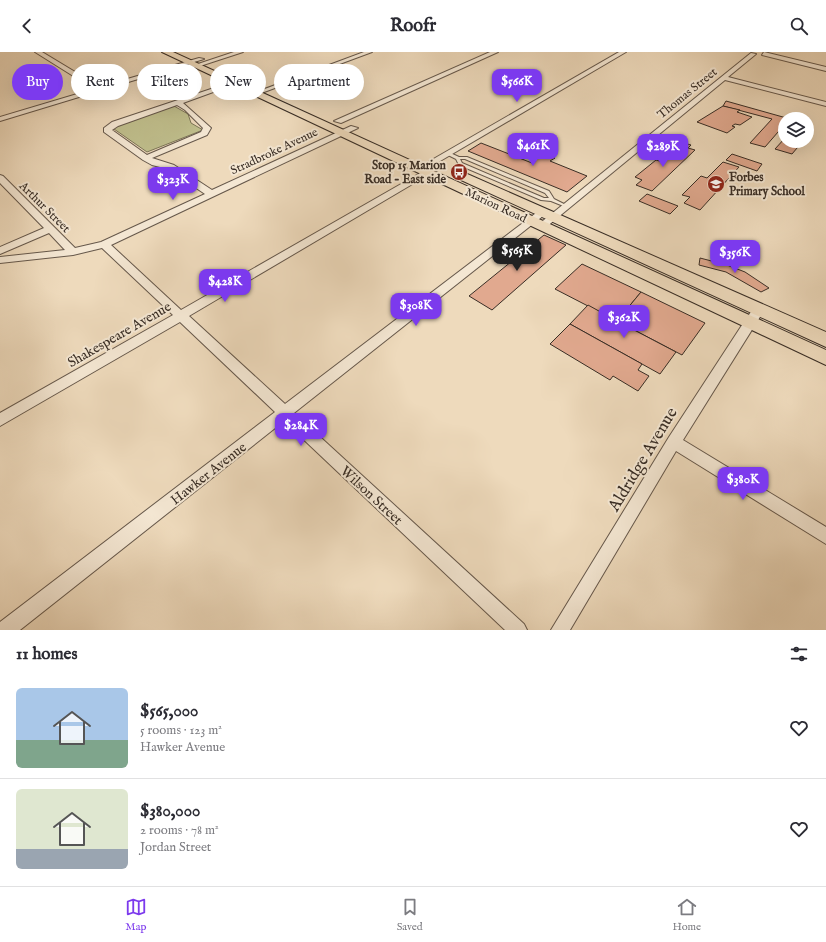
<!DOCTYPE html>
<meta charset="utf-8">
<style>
body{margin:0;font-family:"IM FELL English",serif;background:#f7f7f7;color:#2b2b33;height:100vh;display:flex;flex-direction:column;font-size:15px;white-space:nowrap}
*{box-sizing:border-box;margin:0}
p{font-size:13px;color:#7c7c81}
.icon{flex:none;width:22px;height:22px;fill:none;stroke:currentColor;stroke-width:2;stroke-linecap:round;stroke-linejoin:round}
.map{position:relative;height:578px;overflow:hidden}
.details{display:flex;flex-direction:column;background:#fff;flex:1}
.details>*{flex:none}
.hud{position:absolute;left:12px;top:12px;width:400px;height:36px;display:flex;gap:8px}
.buttons{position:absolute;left:778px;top:60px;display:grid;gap:8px}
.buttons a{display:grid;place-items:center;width:36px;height:36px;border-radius:50%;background:#fff;box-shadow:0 4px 16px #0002;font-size:20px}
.price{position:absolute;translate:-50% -34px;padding:0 9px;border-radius:8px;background:#7c3aed;color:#fff;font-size:13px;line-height:26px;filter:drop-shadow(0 1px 2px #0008)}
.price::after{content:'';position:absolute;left:50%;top:24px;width:12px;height:9px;margin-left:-6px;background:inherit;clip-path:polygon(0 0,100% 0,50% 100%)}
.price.selected{background:#222;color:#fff}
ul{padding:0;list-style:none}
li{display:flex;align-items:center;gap:12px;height:100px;padding:0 16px}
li+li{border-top:1px solid #e1e1e2}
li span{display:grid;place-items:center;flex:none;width:112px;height:80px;border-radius:6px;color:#555}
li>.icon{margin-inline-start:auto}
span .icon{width:48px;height:48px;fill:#fffc;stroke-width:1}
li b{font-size:17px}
h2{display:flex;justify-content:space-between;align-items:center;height:48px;padding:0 16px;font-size:17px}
.chip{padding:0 14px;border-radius:18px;background:#fff;box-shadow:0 4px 16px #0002;font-size:14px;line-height:36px}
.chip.selected{background:#7c3aed;color:#fff}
header{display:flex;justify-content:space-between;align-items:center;height:52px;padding:0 16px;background:#fff;font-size:18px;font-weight:700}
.tabs{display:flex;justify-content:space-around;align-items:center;height:56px;border-top:1px solid #e1e1e2;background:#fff;font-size:11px;color:#7c7c81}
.tabs a{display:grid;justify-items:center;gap:2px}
.tabs .selected{color:#7c3aed}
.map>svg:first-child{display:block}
.green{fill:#bfbe8c;stroke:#7c7658}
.building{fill:#e1a98f;stroke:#382d25}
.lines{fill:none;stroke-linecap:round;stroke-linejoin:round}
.service-casing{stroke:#66584b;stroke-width:2}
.minor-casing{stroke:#66584b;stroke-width:2}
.primary-casing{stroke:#382d25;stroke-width:2}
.service{fill:#f4e7d3;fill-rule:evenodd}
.minor{fill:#f4e7d3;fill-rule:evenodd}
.primary{fill:#eedabc;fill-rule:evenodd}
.labels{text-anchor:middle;stroke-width:4;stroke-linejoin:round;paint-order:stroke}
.far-street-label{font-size:12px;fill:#382d25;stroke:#f4e7d3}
.far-poi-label{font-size:12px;font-weight:bold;fill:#382d25;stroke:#f4e7d3;text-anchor:end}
.street-label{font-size:14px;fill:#382d25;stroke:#f4e7d3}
.near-street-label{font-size:17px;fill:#382d25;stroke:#f4e7d3}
</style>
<header><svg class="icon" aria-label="back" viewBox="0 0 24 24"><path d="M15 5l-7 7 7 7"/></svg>Roofr<svg class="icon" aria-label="search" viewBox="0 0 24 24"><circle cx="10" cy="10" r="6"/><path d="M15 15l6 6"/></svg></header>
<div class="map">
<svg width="826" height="578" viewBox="0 0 826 578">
<rect width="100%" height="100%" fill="#eedabc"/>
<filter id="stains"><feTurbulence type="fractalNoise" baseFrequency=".005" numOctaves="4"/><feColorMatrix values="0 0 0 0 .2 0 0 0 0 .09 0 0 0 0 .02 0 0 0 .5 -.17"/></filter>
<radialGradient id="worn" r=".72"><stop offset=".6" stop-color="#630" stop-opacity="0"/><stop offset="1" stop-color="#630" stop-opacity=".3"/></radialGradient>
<path class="green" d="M174 54 188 62 191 71 203 78 147 100 114 77 117 73Z"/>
<g class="building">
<path d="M726 49 790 67H785V72L765 95 750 91 772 67 723 54Z"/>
<path d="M723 54 740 58 737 60 752 65 740 73 735 72 732 74 735 75 727 81 697 70Z"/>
<path d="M785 86V89H803L792 102 775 97Z"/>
<path d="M481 91 532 111 536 109 531 107 541 101 555 106 550 109 587 124 567 140 468 99Z"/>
<path d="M684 91 691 93 688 96 695 98 652 139 636 133 642 128 635 125 656 108 663 110Z"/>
<path d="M732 102 762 112 757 119 726 108Z"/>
<path d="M723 110 739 115 700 158 684 151 690 145 682 143 701 124 707 126Z"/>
<path d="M647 142 678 154 670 162 639 149Z"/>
<path d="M544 183 566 193 492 258 469 244Z"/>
<path d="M700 206 727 213 745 220 769 236 761 240 726 220 699 213Z"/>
<path d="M582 212 641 240 617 269 555 237Z"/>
<path d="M641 240 705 271 682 303 617 269Z"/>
<path d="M588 253 617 269 676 300 660 322 570 272Z"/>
<path d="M570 272 642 312 638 318 649 324 638 339 613 324 610 328 550 292Z"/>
</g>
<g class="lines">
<g class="service-casing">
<path id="service" d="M446 100H448L459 105H467L549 139 554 147 568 154 566 155 551 149 541 148 459 113 456 107 446 102ZM460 107H465L545 141 549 146H544L462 111Z"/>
</g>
<g class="minor-casing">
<g id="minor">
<path d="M35 0H42L100 35 199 6 204 7 0 69V65L94 37Z"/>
<path d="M234 0H243L197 15 192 14Z"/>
<path d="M364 0H372L256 43 251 42Z"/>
<path d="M490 0H498L341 71 334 69Z"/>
<path d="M619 0H626L430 115 423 113Z"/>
<path d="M764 0 826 15V19L762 3Z"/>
<path d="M751 1 756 2 728 25 826 50V54L725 28 545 176H539V172Z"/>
<path d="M244 26 249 27 183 51 211 76 207 83 152 106 174 113 212 138 351 74 358 76 111 193 181 258 436 112 443 114 189 264 285 352 540 158H546L548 160 294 361 524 572 527 578H505L284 369 20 578H0V570L275 360 180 270 0 374V361L173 263 102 196 73 203 0 211V205L65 198 49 181 0 202V195L44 176 0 131V123L3 124 75 196 101 190 205 142 168 117 152 113 143 108 104 80V76L112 70ZM177 53 185 58 203 76 201 80 147 103 112 78 118 74Z"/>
<path d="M759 253 765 257 683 388 826 475V492L676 399 570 578H551L669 385 744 270 755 254Z"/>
</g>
</g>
<g class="primary-casing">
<g id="primary">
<path d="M162 0H173L826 298V313Z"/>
<path d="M465 121 826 280V295L461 128 459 125 461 122Z"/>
</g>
</g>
<use href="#service" class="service"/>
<use href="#minor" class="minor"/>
<use href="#primary" class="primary"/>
</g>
<defs>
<g id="bus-disc" transform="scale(0.9)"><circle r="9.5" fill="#8f2418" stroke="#f4e7d3"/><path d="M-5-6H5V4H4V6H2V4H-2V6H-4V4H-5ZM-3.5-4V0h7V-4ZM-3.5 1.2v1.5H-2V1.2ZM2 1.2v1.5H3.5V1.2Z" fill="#fff"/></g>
<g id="school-disc" transform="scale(0.9)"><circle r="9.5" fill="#8f2418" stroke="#f4e7d3"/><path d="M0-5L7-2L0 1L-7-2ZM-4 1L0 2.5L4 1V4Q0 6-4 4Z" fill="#fff"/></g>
</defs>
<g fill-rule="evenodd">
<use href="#bus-disc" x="459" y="120"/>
<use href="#school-disc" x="716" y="132"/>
</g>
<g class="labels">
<g class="far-street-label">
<text transform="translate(687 41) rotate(-39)" y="4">Thomas Street</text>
<text transform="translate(274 99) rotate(-25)" y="4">Stradbroke Avenue</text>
<text transform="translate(496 153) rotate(25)" y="4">Marion Road</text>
<text transform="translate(45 155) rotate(45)" y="4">Arthur Street</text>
</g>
<g class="far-poi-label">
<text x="446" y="117">Stop 15 Marion<tspan x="446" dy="14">Road - East side</tspan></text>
<text x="729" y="129" text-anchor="start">Forbes<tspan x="729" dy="14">Primary School</tspan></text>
</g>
<g class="street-label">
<text transform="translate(119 282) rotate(-30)" y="5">Shakespeare Avenue</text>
<text transform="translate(208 421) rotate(-38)" y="5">Hawker Avenue</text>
<text transform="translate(372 443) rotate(43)" y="5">Wilson Street</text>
</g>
<g class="near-street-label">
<text transform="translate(642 407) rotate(-59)" y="6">Aldridge Avenue</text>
</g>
</g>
<rect width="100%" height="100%" filter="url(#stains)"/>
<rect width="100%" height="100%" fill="url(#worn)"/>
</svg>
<div class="buttons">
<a><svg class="icon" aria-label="layers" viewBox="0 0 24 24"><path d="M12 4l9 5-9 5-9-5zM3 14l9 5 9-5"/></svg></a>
</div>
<b class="price" style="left:517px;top:51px">$566K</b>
<b class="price" style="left:533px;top:115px">$461K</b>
<b class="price" style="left:663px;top:116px">$289K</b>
<b class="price" style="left:173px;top:149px">$323K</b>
<b class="price selected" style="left:517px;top:220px">$565K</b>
<b class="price" style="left:735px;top:222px">$356K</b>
<b class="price" style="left:225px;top:251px">$428K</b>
<b class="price" style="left:416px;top:275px">$308K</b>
<b class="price" style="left:624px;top:287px">$362K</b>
<b class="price" style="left:301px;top:395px">$284K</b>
<b class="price" style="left:743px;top:449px">$380K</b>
<div class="hud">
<a class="chip selected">Buy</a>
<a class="chip">Rent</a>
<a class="chip">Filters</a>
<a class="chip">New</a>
<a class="chip">Apartment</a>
</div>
</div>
<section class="details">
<h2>11 homes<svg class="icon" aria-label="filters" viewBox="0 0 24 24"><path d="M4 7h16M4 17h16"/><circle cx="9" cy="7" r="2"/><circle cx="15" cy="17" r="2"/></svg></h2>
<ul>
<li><span style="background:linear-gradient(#a9c7e8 65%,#7fa58c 0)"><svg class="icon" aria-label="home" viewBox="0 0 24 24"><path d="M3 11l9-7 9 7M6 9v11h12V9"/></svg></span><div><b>$565,000</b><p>5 rooms · 123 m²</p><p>Hawker Avenue</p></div><svg class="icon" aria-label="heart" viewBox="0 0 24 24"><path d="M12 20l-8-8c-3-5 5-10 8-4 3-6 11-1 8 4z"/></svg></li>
<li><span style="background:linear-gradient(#dfe7d0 75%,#9aa5b1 0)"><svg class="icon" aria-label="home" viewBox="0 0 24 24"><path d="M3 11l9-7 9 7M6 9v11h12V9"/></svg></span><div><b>$380,000</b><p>2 rooms · 78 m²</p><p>Jordan Street</p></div><svg class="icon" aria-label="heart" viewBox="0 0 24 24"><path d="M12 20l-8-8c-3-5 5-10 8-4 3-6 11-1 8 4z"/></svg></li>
</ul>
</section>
<nav class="tabs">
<a class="selected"><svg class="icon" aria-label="map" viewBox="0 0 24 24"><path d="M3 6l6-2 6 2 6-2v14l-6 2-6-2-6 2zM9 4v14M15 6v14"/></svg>Map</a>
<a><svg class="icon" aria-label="saved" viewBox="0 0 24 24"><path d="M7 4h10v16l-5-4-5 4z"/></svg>Saved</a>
<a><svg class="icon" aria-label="home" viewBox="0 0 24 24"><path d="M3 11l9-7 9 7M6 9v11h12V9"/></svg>Home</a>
</nav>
